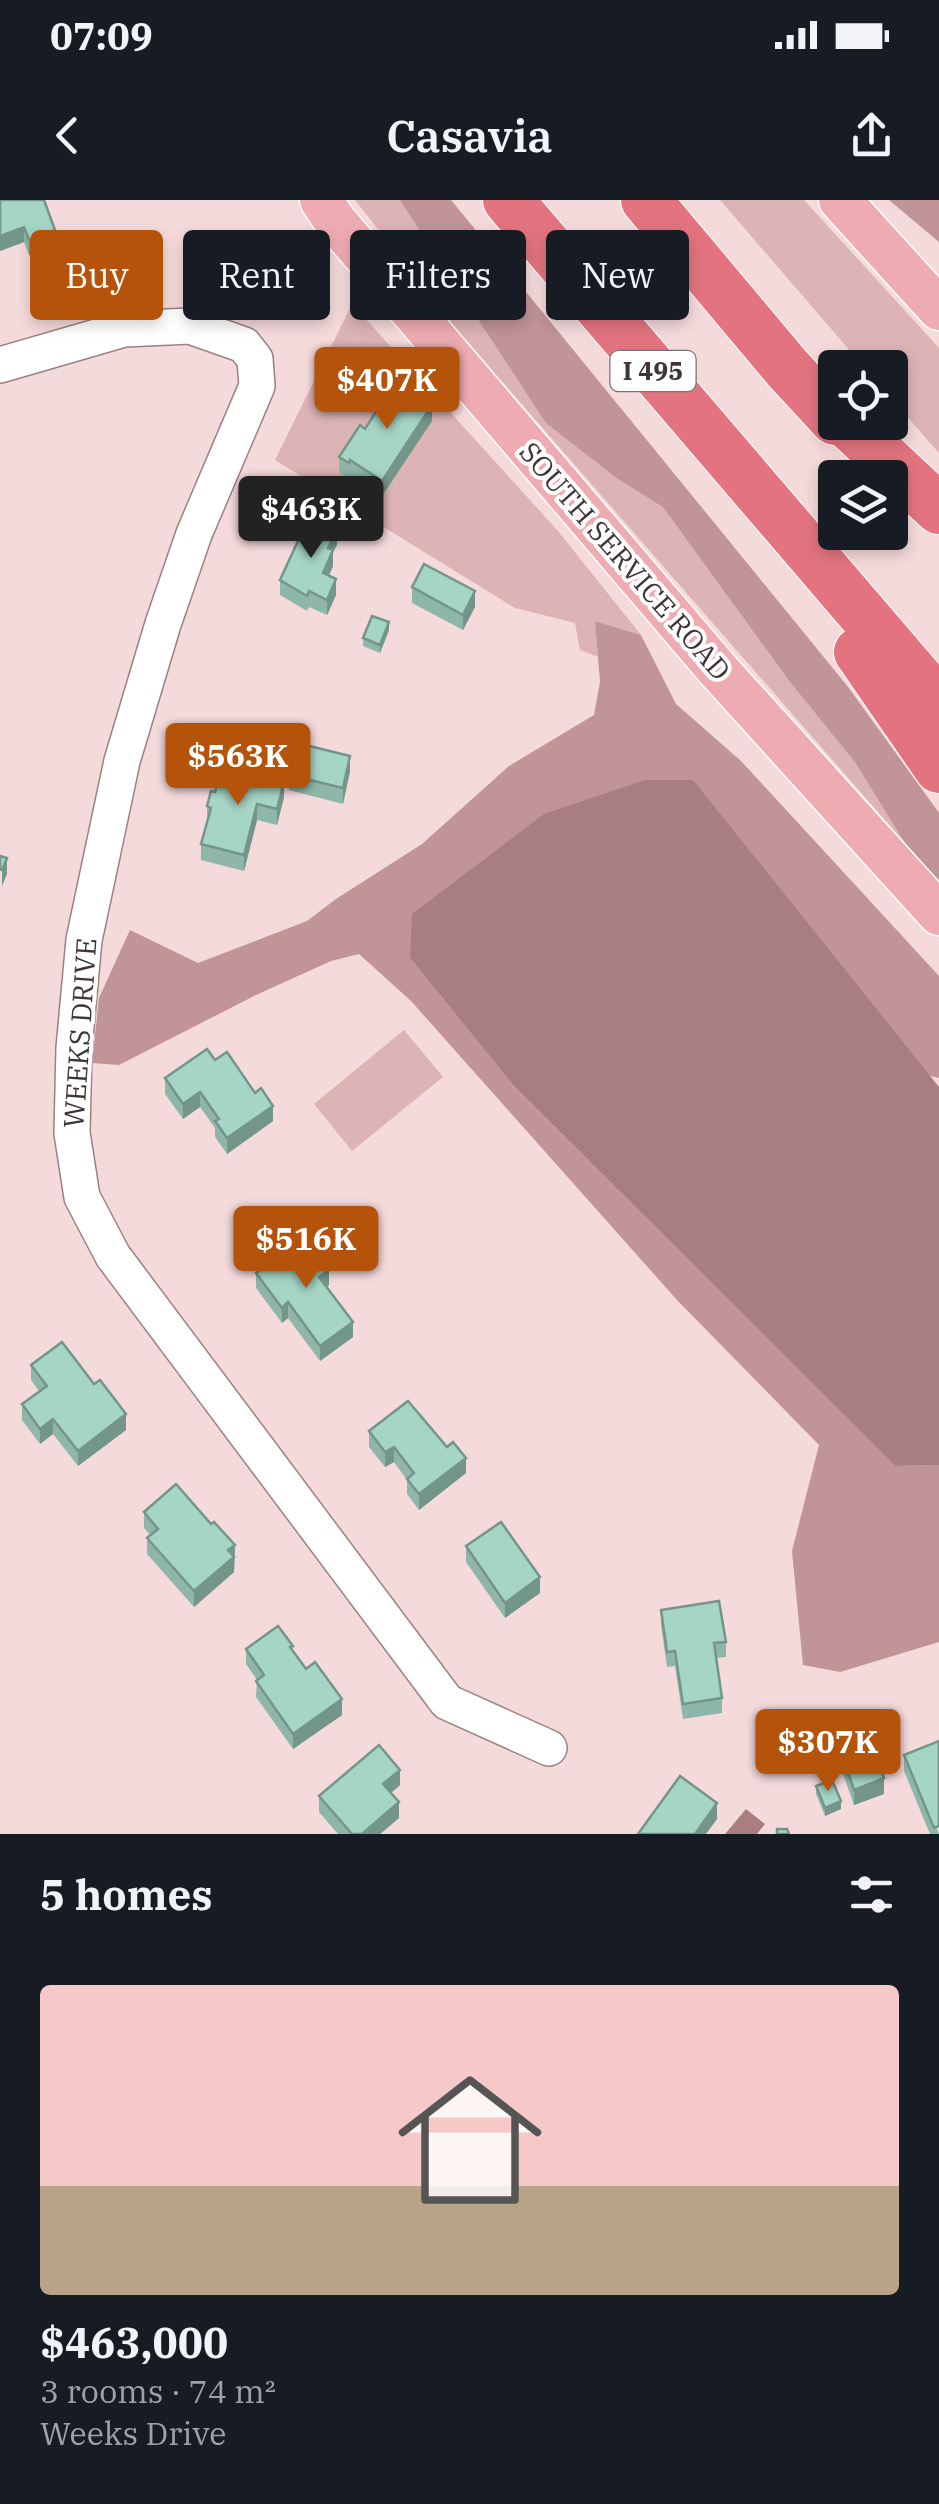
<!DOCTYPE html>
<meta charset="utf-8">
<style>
body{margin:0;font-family:"IBM Plex Serif",serif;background:#242831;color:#f1f3f6;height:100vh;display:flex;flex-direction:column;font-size:38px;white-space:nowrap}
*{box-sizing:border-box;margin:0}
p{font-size:32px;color:#9ea1a6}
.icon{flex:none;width:55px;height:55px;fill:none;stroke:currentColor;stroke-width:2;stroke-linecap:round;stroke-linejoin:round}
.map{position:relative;height:1634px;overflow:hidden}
.details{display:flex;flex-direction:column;background:#171b24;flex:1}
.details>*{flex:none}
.guide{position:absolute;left:30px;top:30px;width:880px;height:90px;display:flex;gap:20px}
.buttons{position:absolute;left:818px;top:150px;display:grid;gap:20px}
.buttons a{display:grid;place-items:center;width:90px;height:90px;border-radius:10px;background:#171b24;box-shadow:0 5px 15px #0003;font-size:50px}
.price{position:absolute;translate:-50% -85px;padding:0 22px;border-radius:10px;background:#b45309;color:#fff;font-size:32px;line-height:65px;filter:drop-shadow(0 2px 5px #0008)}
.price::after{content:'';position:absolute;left:50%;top:60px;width:30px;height:22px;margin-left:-15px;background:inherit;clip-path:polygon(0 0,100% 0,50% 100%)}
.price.selected{background:#222;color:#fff}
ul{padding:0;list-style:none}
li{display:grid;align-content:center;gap:20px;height:530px;padding:0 40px}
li+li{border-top:2px solid #363941}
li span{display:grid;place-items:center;height:310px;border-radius:10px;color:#555}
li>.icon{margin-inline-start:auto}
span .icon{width:180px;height:180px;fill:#fffc;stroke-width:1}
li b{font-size:42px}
h2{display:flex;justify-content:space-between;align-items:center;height:120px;padding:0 40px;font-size:42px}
.tag{padding:0 35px;border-radius:10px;background:#171b24;box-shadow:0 5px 15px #0003;font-size:35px;line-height:90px}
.tag.selected{background:#b45309;color:#fff}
.status{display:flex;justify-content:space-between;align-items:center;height:70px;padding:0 50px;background:#171b24;direction:ltr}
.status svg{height:28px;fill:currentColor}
header{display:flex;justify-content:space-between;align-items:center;height:130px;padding:0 40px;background:#171b24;font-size:45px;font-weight:600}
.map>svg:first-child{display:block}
.green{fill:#ddb4b5}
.forest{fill:#c19497}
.water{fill:#a97e80}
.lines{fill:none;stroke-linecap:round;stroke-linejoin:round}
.minor-casing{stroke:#9a8283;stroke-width:38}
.major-casing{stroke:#fff;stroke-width:45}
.highway-casing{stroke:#fff;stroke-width:52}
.minor{stroke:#fff;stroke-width:35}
.major{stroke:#eeacb2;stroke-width:42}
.highway{stroke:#e3747f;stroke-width:50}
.wall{fill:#8eb7a9}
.shaded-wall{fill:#74958a}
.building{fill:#a5d5c5;stroke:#74958a;stroke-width:2.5}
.labels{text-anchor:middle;stroke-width:8;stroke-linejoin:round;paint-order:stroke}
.shield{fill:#fff;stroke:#797272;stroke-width:2.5}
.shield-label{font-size:25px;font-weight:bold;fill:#403536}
.street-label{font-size:28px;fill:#403536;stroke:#fff}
</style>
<div class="status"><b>07:09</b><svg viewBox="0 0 49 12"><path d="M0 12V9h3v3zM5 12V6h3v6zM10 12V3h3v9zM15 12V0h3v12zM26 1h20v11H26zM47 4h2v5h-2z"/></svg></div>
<header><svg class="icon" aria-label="back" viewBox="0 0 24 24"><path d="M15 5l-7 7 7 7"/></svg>Casavia<svg class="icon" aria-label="share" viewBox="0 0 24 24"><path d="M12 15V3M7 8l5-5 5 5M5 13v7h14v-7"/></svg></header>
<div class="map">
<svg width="939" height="1634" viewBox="0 0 939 1634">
<rect width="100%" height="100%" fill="#f5dadb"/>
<g class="green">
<path d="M355 0H451L848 487 939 613V682L463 137Z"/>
<path d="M720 0H804L939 148V253L890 197V168L864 167Z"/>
<path d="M352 104 558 331 641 435 595 421 598 457 580 450 575 423 515 408 275 260Z"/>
<path d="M404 830 443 877 352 951 314 904Z"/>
</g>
<g class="forest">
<path d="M400 0H451L848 487 939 613V681L905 643 855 562 791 483 663 307 618 279 546 223Z"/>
<path d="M889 0H939V42Z"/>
<path d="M595 421 641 435 676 504 741 561 939 776V878L410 758 512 884 895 1266 939 1265V1442L840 1472 803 1465 792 1351 819 1245 677 1100 411 801 359 754 331 761 256 795 119 865 92 863 99 798 130 730 198 763 307 721 336 699 422 644 509 566 594 515 600 482Z"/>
</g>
<g class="water">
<path d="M645 580H693L939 887V1265L895 1266 512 884 410 758 412 714 544 614Z"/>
<path d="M746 1609 765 1624 757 1634H725Z"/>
</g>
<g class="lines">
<g class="minor-casing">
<path id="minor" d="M0 165 124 129 190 126 244 145 255 159 257 186 194 334 163 424 122 561 84 740 74 848 72 933 82 997 113 1056 447 1502 549 1548"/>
</g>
<g class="major-casing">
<g id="major">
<path d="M321 0 335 21 718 470 939 714"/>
<path d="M840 0 939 109"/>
</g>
</g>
<g class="highway-casing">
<g id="highway">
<path d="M508 0 939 503"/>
<path d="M646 0 787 168 835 220"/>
<path d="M846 222 939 309"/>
<path d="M859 452 939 568"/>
</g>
</g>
<use href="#minor" class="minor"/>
<use href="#major" class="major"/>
<use href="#highway" class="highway"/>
</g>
<g class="wall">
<path d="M0 0 55 45 29 55 24 42 0 51Z"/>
<path d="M432 221 382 296 350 276 349 278 339 272V257L365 229Z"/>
<path d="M337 345 333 352V366L329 376 336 395 327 415 309 407 307 411 280 395V380Z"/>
<path d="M412 387 475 407 463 430 412 403Z"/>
<path d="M389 430 380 453 363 446V438Z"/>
<path d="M350 571 343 604 289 590V575Z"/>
<path d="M215 592 284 597 277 625 257 620 244 671 201 660V644L207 622V606Z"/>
<path d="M215 860 273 921 227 954 215 937V928L200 907 183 919 165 894V878Z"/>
<path d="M256 1073 329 1085 327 1087 353 1137 320 1161 288 1118 282 1123 256 1088Z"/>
<path d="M31 1165 126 1230 78 1266 53 1234 40 1244 22 1220V1204L39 1191 31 1180Z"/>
<path d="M369 1231 466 1273 419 1310 407 1294V1280L394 1262 385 1267 369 1247Z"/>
<path d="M144 1312 211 1324 235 1345 234 1372 194 1407 147 1354V1338L150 1335 144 1328Z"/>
<path d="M466 1346 540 1393 505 1418 466 1362Z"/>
<path d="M661 1410 726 1442V1457L716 1458 722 1498V1513L683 1519 675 1466 667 1467 661 1425Z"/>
<path d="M246 1449 293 1450 342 1515 293 1549 256 1497 257 1480 246 1464Z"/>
<path d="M832 1550 851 1554 884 1594 854 1605 843 1574V1567L837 1570 832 1558Z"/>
<path d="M904 1555 939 1634H930L904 1571Z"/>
<path d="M400 1585 391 1593 399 1618 380 1634H338L319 1612V1596Z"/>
<path d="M816 1586 841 1609 825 1616 816 1594Z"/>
</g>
<g class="shaded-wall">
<path d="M24 27V42L0 51V36Z"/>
<path d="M55 30V45L29 55V40Z"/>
<path d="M432 205V221L382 296V281Z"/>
<path d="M337 329V345L333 352V366L323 388V373L328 348Z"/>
<path d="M336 379V395L327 415V400Z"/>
<path d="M475 391V407L463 430V415Z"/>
<path d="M389 422V430L380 453V445Z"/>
<path d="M350 556V571L343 604V588Z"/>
<path d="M284 582V597L277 625V609Z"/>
<path d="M257 604V620L244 671V655Z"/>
<path d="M7 658V674L2 686V670Z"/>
<path d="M200 892V907L183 919V904Z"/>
<path d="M273 906V921L227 954V938Z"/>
<path d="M329 1070V1085L319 1092V1077Z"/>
<path d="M288 1102V1118L282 1123V1108Z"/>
<path d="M353 1122V1137L320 1161V1146Z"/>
<path d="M126 1214V1230L78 1266V1251Z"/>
<path d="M53 1219V1234L40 1244V1229Z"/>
<path d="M394 1247V1262L385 1267V1252Z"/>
<path d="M466 1258V1273L419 1310V1294Z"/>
<path d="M235 1345 234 1372 194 1407V1391Z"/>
<path d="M540 1377V1393L505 1418V1403Z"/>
<path d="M342 1499V1515L293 1549V1534Z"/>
<path d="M843 1560V1567L837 1570V1562Z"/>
<path d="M400 1570V1585L383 1600V1584Z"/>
<path d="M884 1578V1594L854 1605V1590Z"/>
<path d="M841 1601V1609L825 1616V1608Z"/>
<path d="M399 1602V1618L380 1634H362Z"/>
<path d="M717 1603V1619L706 1634H695Z"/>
</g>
<g class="building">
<path d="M0 0H44L55 30 29 40 24 27 0 36Z"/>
<path d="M396 181 432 205 382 281 350 260 349 263 339 257 360 225 365 229Z"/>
<path d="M309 317 337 329 328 348 333 350 323 373 336 379 327 400 309 391 307 396 280 380Z"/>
<path d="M424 364 475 391 463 415 412 387Z"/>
<path d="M372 416 389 422 380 445 363 438Z"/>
<path d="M297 543 350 556 343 588 289 575Z"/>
<path d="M222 565 284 582 277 609 257 604 244 655 201 644 211 608 207 606 211 591 215 592Z"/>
<path d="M0 656 7 658 2 670 0 669Z"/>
<path d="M207 849 215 860 227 852 255 893 261 888 273 906 227 938 215 921 219 919 200 892 183 904 165 878Z"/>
<path d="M305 1037 329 1070 319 1077 353 1122 320 1146 288 1102 282 1108 256 1073Z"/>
<path d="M62 1142 94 1184 100 1180 126 1214 78 1251 53 1219 40 1229 22 1204 47 1186 31 1165Z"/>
<path d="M408 1201 447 1247 453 1242 466 1258 419 1294 407 1279 414 1273 394 1247 385 1252 369 1231Z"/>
<path d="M176 1284 211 1324 214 1322 235 1345 228 1350 234 1357 194 1391 147 1338 158 1329 144 1312Z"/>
<path d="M501 1322 540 1377 505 1403 466 1346Z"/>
<path d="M719 1401 726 1442 714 1443 722 1498 683 1504 675 1451 667 1452 661 1410Z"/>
<path d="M278 1426 293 1446 290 1447 306 1469 315 1462 342 1499 293 1534 256 1481 264 1475 246 1449Z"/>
<path d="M939 1541V1626L934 1628 904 1555Z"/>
<path d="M847 1544 851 1554 837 1562 832 1550Z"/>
<path d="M379 1545 400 1570 383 1584 399 1602 362 1634H352L319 1596Z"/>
<path d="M871 1545 884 1578 854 1590 843 1558Z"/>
<path d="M680 1576 717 1603 695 1634H638Z"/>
<path d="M832 1580 841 1601 825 1608 816 1586Z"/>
<path d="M777 1629H787L789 1634H777Z"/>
</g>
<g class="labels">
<rect class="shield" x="610.5" y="151" width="85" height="40" rx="8"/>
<g class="shield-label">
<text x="653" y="180">I 495</text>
</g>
<g class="street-label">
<text transform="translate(625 361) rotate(49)" y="10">SOUTH SERVICE ROAD</text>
<text transform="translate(80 833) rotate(-86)" y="10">WEEKS DRIVE</text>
</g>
</g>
</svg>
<div class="buttons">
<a><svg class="icon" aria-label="locate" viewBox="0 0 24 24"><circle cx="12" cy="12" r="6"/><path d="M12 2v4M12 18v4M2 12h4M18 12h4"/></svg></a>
<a><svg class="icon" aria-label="layers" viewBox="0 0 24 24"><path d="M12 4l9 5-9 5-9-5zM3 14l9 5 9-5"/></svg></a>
</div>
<b class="price" style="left:387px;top:232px">$407K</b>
<b class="price selected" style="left:311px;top:361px">$463K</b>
<b class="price" style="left:238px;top:608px">$563K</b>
<b class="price" style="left:306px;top:1091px">$516K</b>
<b class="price" style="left:828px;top:1594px">$307K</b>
<div class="guide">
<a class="tag selected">Buy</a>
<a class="tag">Rent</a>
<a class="tag">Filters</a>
<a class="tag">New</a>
</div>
</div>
<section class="details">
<h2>5 homes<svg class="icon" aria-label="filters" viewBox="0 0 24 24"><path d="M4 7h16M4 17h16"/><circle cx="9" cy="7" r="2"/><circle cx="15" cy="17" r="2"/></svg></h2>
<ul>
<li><span style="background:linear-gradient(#f6c9c9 65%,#b9a48a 0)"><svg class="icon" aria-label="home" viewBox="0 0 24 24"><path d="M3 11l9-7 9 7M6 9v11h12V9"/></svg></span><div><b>$463,000</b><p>3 rooms · 74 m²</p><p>Weeks Drive</p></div></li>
</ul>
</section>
